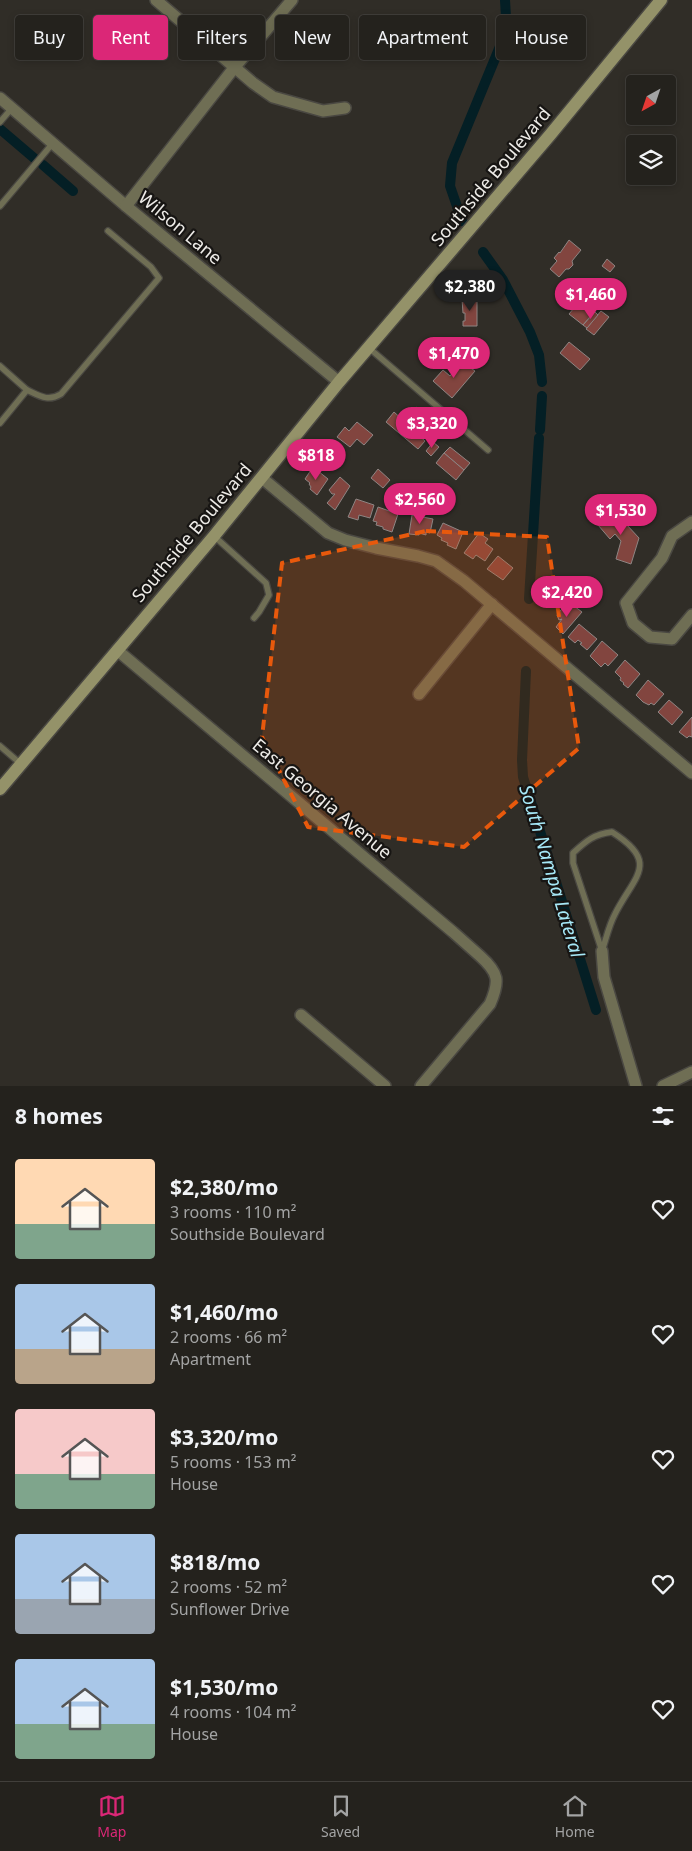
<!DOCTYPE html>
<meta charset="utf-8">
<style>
body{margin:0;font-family:"Noto Sans",sans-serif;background:#302f2a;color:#f1f3f6;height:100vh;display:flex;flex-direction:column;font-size:19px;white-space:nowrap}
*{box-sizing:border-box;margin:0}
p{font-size:16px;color:#a3a4a4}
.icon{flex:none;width:28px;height:28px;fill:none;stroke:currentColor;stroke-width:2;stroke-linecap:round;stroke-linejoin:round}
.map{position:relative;height:1086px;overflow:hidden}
.details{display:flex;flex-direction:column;background:#24221d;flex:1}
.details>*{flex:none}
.banner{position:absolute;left:15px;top:15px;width:662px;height:45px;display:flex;gap:10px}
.needle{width:32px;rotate:220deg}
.controls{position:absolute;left:626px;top:75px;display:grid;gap:10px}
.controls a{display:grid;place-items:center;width:50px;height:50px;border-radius:5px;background:#24221d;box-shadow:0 2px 8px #0003,0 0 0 1px #413f3b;font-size:25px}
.price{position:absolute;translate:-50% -42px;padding:0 11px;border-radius:18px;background:#db2777;color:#fff;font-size:16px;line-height:32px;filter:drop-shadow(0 1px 2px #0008)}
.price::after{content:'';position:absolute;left:50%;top:30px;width:15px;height:11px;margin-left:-8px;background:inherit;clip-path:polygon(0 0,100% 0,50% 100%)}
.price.current{background:#222;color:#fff}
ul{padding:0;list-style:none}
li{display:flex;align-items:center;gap:15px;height:125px;padding:0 15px}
li span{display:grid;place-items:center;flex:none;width:140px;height:100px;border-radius:5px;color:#555}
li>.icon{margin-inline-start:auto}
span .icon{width:60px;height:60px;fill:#fffc;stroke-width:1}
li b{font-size:21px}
h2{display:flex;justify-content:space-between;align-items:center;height:60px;padding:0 15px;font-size:21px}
.pill{padding:0 18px;border-radius:5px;background:#24221d;box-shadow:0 2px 8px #0003,0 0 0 1px #413f3b;font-size:18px;line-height:45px}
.pill.current{background:#db2777;color:#fff}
.tabs{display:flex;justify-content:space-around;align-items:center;height:70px;border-top:1px solid #413f3b;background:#24221d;font-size:14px;color:#a3a4a4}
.tabs a{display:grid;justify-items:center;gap:2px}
.tabs .current{color:#db2777}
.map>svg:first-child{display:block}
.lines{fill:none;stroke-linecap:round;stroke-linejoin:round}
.canal{stroke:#041f25;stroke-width:10}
.building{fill:#82453f;stroke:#8e8583}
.service-casing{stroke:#4a4842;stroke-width:8}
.minor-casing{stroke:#4a4842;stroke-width:14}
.secondary-casing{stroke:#4a4842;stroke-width:15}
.service{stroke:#6f6e54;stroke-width:5.5}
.minor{stroke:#6f6e54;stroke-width:11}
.secondary{stroke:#949269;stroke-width:12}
.marked{fill:#e8590c;fill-opacity:0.2;stroke:#e8590c;stroke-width:4;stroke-dasharray:10 6;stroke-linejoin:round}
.labels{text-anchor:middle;stroke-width:4.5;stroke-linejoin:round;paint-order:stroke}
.street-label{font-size:18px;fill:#edebe7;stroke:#171513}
.water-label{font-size:19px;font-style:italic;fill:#a6e8f7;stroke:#171513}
</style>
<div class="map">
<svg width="692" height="1086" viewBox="0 0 692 1086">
<rect width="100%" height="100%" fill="#302d27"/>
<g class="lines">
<g class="canal">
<path d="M0 129 34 158"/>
<path d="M43 165 73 191"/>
<path d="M462 221 450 186 452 163 501 44 506 17 505 0"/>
<path d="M483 252 503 280 530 332 539 355 542 382"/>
<path d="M540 430 542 396"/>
<path d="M529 599 539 438"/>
<path d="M526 671 522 760 523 777 596 1010"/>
</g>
</g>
<g class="building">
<path d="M569 240 581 250 572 261 573 265 569 269H566L559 277 550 269 557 261 554 258 559 252 560 253Z"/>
<path d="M607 259 615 266 610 272 602 266Z"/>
<path d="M585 295 599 306 583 325 569 314Z"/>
<path d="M477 298V326H463V321H465V313H463L462 299Z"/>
<path d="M601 311 609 317 594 335 586 329Z"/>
<path d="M595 312 598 315 587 328 583 325Z"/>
<path d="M569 342 590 359 580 370 560 353Z"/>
<path d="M459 360 475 371 452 398 433 381 443 370 450 376 454 371 452 369Z"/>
<path d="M416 407 438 425 430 434 422 427 416 433 425 441 418 449 386 422 394 412 404 421Z"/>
<path d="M357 422 373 435 364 445 357 439 350 447 337 437 345 427 349 431Z"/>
<path d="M433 442 439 447 431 456 426 451Z"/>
<path d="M450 447 470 463 464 470 444 453Z"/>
<path d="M444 453 464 470 456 480 436 463Z"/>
<path d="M313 467 328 479 317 495 310 489 311 487 309 484 310 483 305 479Z"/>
<path d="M378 469 390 480 383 488 371 478Z"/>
<path d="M340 477 350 486 335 510 327 503 335 494H332L329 490Z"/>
<path d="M356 499 374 505 370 518 359 515 358 520 348 517Z"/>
<path d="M378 507 398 514 392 532 383 529V527L376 525 377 522 373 521Z"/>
<path d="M613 510 639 538 631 564 616 559 621 541 615 534 610 539 598 525 604 519V516L607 513 610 514Z"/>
<path d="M412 515 433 519 430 533 426 532V535L419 533V535L409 534Z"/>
<path d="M443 523 463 532 456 549 447 545 448 543 441 540 442 538 437 535Z"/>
<path d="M479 533 488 539 485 543 493 549 485 561 476 555 473 559 464 553Z"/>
<path d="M498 556 513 568 503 580 487 569Z"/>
<path d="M565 605 571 609 574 606 582 612 563 634 556 627 562 619 559 620 557 615Z"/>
<path d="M579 624 597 639 587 650 580 644 582 643 578 640 575 643 568 637Z"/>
<path d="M602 641 618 655 608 666 605 663 601 667 590 656Z"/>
<path d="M625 660 640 674 628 688 623 684 624 683 620 680 621 678 615 672Z"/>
<path d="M648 680 664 694 654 705 651 703 649 705 643 702 636 695Z"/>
<path d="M669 700 683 712 672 725 658 712Z"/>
<path d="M692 717V737L689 736 687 738 679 732Z"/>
</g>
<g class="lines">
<g class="service-casing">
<g id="service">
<path d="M0 122 12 108"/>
<path d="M0 206 53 143"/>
<path d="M369 348 488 450"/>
<path d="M0 366 27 390"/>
<path d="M0 423 27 390C40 396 48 402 61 394L159 278 151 267 108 231"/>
<path d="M214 536 266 583 269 595 259 612 254 618"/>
<path d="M0 746 21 764"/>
<path d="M612 832C661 863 634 876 615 914 609 925 606 939 602 951L573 863V853C586 841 594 834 612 832Z"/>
</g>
</g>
<g class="minor-casing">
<g id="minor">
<path d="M156 0 253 83 273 97 323 111 345 108"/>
<path d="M0 98 126 206 339 382"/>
<path d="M126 206 234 68 292 0"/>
<path d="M262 478 328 533 345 540 376 548 418 556 436 561 464 581 692 773"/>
<path d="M692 522 672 536 662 558 626 603 633 623 650 637 672 639 692 615"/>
<path d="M117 650 453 932C462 940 471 948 480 956 499 973 500 981 490 1004L421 1086"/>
<path d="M419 694 492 604"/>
<path d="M602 951 604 977 636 1086"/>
<path d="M301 1015 385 1086"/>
<path d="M663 1086 692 1072"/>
</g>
</g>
<g class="secondary-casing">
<path id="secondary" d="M0 789 214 536 339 382 550 135 661 0"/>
</g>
<use href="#service" class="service"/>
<use href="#minor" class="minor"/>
<use href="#secondary" class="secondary"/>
</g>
<path class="marked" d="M426 531 547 537 579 748 464 847 308 827 262 737 282 563Z"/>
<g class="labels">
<g class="street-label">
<text transform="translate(491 177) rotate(-50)" y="6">Southside Boulevard</text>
<text transform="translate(180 228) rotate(40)" y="6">Wilson Lane</text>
<text transform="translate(192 533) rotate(-50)" y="6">Southside Boulevard</text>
<text transform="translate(322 799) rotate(40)" y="6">East Georgia Avenue</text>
</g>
<g class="water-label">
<text transform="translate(552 871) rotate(73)" y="7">South Nampa Lateral</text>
</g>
</g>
</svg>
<div class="controls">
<a><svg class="needle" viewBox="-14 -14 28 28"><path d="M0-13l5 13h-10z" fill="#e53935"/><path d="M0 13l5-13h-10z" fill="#a3a4a4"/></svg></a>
<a><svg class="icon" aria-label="layers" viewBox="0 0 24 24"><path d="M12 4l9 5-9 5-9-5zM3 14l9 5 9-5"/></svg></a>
</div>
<b class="price current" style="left:470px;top:312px">$2,380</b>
<b class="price" style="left:591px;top:320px">$1,460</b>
<b class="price" style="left:454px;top:379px">$1,470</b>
<b class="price" style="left:432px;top:449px">$3,320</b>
<b class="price" style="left:316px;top:481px">$818</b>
<b class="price" style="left:420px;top:525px">$2,560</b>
<b class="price" style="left:621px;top:536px">$1,530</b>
<b class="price" style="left:567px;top:618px">$2,420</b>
<div class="banner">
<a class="pill">Buy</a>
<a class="pill current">Rent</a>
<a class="pill">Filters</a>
<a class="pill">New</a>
<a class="pill">Apartment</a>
<a class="pill">House</a>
</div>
</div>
<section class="details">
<h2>8 homes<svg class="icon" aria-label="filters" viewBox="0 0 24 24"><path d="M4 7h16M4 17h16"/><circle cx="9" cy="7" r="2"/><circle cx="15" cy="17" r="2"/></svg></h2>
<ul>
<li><span style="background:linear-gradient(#ffd9b3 65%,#7fa58c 0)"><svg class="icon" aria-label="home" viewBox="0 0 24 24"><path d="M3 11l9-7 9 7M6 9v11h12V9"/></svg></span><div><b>$2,380/mo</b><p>3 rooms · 110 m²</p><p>Southside Boulevard</p></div><svg class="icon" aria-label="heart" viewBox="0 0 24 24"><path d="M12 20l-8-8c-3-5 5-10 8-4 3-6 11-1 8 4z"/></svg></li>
<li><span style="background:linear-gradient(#a9c7e8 65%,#b9a48a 0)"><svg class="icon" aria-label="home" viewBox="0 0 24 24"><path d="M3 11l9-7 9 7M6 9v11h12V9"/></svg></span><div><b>$1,460/mo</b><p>2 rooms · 66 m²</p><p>Apartment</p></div><svg class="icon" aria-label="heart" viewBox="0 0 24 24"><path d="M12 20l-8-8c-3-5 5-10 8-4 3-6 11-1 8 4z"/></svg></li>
<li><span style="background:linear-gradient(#f6c9c9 65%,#7fa58c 0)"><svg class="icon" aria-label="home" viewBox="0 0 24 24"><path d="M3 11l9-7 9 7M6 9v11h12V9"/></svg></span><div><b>$3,320/mo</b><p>5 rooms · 153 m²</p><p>House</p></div><svg class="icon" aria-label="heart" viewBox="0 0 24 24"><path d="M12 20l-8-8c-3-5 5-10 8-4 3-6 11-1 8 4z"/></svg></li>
<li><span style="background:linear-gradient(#a9c7e8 65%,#9aa5b1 0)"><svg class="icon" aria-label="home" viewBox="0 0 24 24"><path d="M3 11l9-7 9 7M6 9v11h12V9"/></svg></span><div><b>$818/mo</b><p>2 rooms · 52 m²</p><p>Sunflower Drive</p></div><svg class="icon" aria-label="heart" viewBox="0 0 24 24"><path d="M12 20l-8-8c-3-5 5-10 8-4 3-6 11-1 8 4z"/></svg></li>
<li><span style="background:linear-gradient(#a9c7e8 65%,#7fa58c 0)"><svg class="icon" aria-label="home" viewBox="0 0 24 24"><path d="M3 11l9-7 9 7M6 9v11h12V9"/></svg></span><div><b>$1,530/mo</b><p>4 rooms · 104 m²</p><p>House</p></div><svg class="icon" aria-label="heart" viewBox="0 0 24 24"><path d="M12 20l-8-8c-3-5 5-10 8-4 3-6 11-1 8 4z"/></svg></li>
</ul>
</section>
<nav class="tabs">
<a class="current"><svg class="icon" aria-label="map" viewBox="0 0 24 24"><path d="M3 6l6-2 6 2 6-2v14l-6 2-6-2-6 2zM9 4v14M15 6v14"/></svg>Map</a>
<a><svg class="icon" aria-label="saved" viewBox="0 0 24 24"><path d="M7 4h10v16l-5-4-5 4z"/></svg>Saved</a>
<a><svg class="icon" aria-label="home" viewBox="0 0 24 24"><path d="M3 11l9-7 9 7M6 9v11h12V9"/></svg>Home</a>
</nav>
